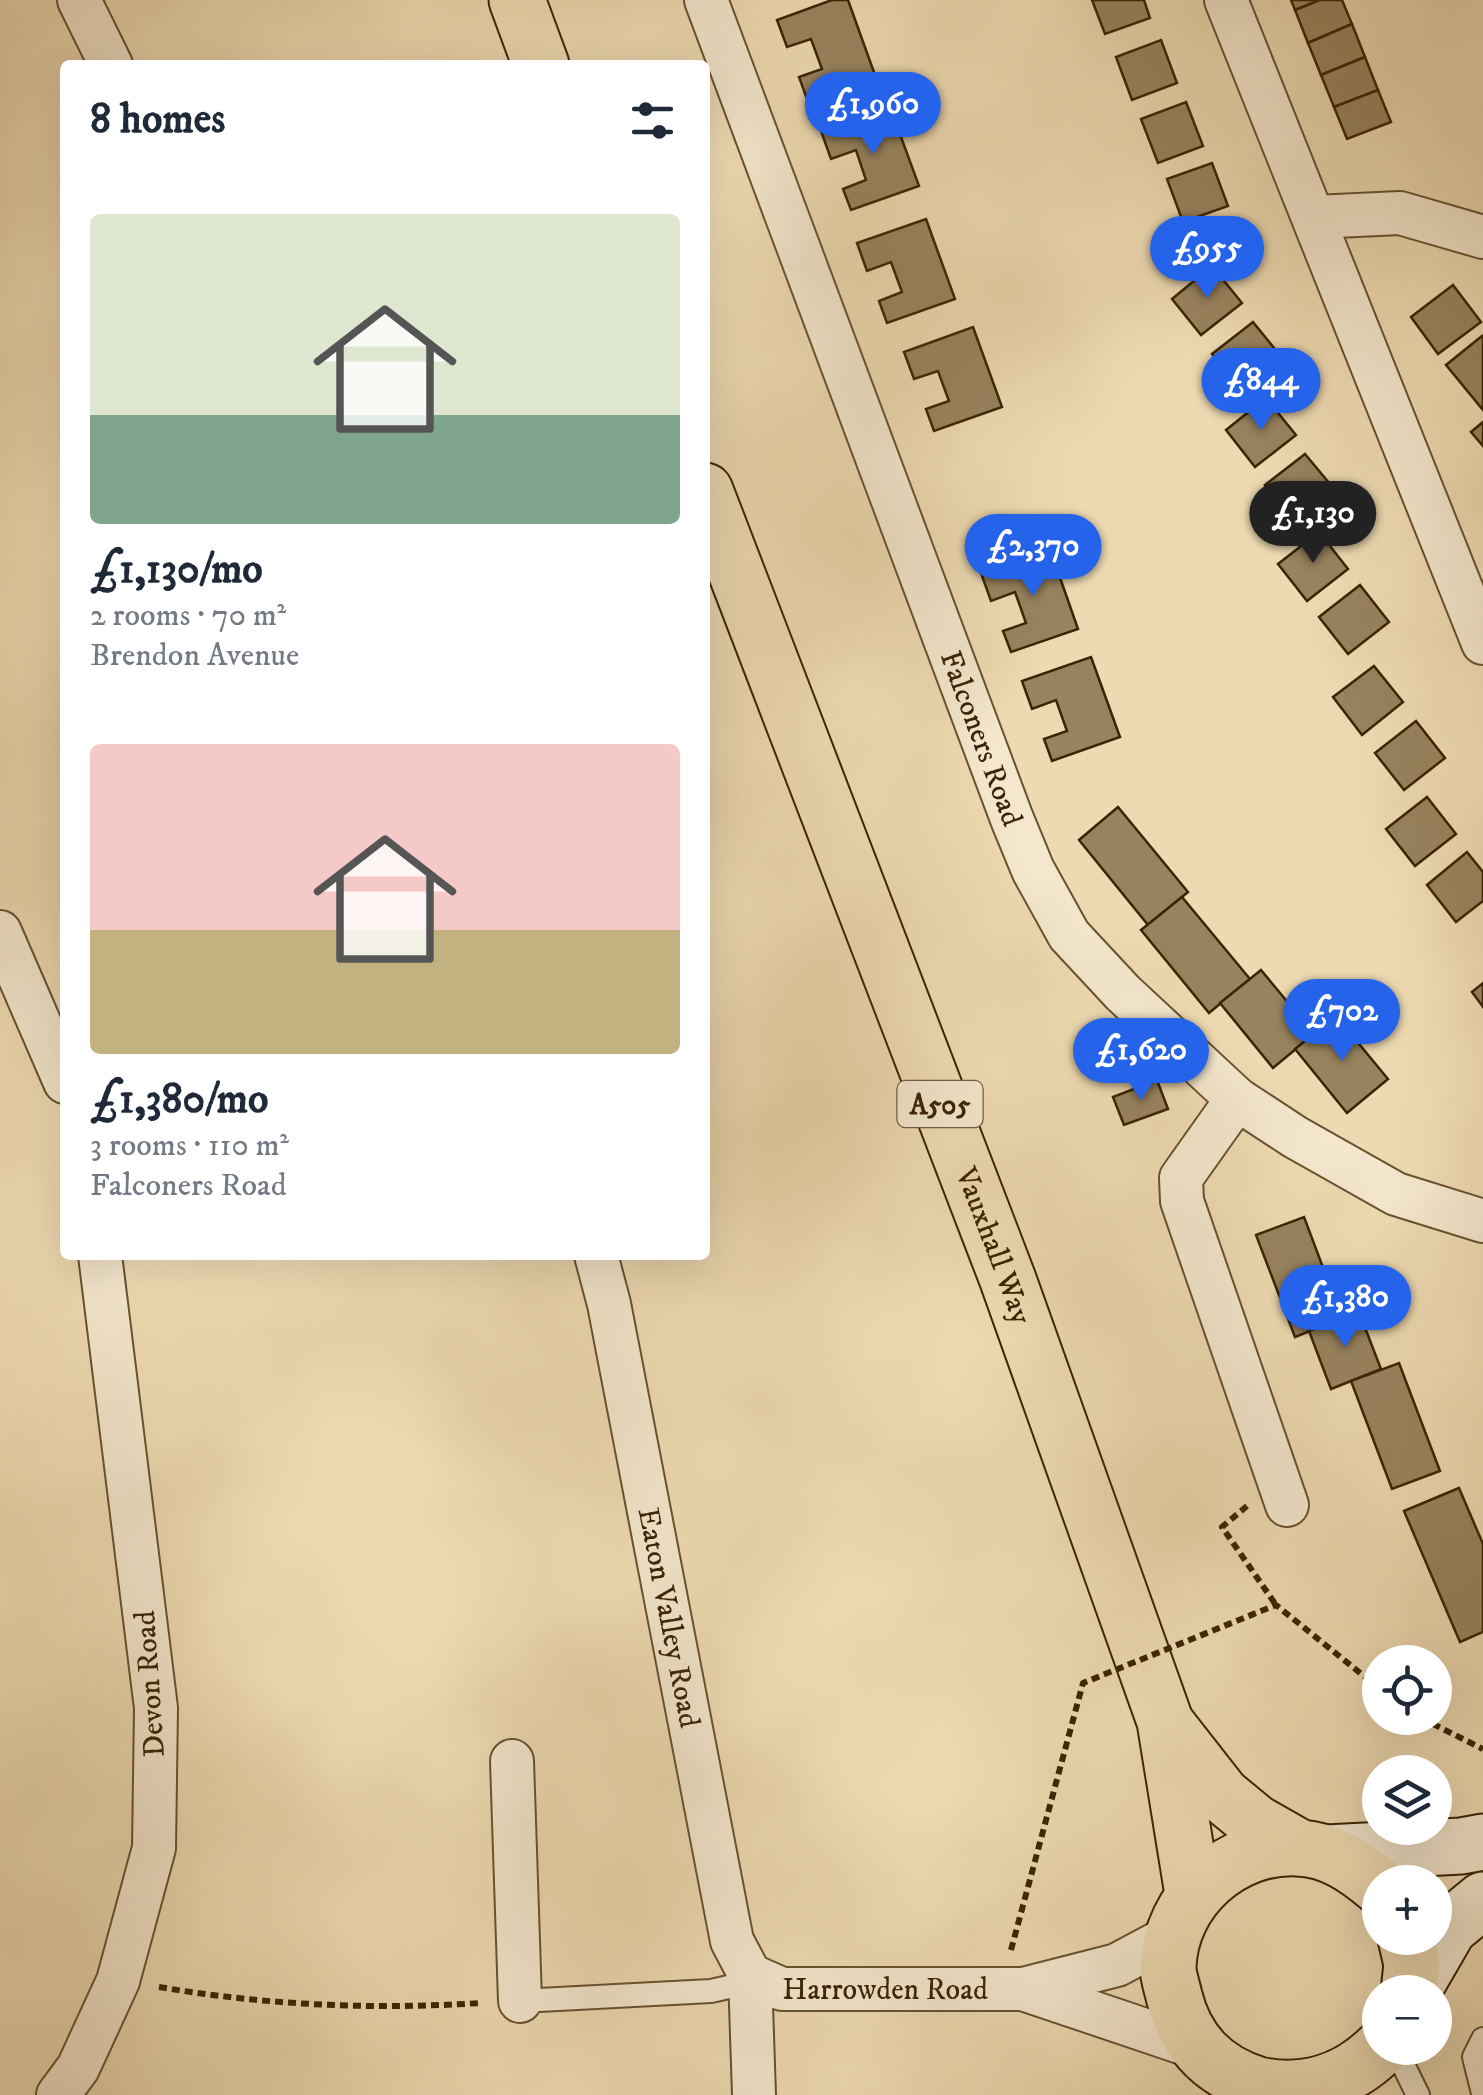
<!DOCTYPE html>
<meta charset="utf-8">
<style>
body{margin:0;font-family:"IM FELL DW Pica",serif;background:#f6f6f7;color:#1f2937;height:100vh;display:flex;flex-direction:column;font-size:38px;white-space:nowrap}
*{box-sizing:border-box;margin:0}
p{font-size:32px;color:#747a83}
.icon{flex:none;width:55px;height:55px;fill:none;stroke:currentColor;stroke-width:2;stroke-linecap:round;stroke-linejoin:round}
.map{position:relative;flex:1;overflow:hidden}
.panel{position:absolute;left:60px;top:60px;width:650px;height:1200px;display:flex;flex-direction:column;background:#fff;border-radius:10px;box-shadow:0 10px 40px #0002}
.panel>*{flex:none}
.controls{position:absolute;left:1362px;top:1645px;display:grid;gap:20px}
.controls a{display:grid;place-items:center;width:90px;height:90px;border-radius:50%;background:#fff;box-shadow:0 10px 40px #0002;font-size:50px}
.price{position:absolute;translate:-50% -85px;padding:0 22px;border-radius:35px;background:#2563eb;color:#fff;font-size:32px;line-height:65px;filter:drop-shadow(0 2px 5px #0008)}
.price::after{content:'';position:absolute;left:50%;top:60px;width:30px;height:22px;margin-left:-15px;background:inherit;clip-path:polygon(0 0,100% 0,50% 100%)}
.price.selected{background:#222;color:#fff}
ul{padding:0;list-style:none}
li{display:grid;align-content:center;gap:20px;height:530px;padding:0 30px}
li span{display:grid;place-items:center;height:310px;border-radius:10px;color:#555}
li>.icon{margin-inline-start:auto}
span .icon{width:180px;height:180px;fill:#fffc;stroke-width:1}
li b{font-size:42px}
h2{display:flex;justify-content:space-between;align-items:center;height:120px;padding:0 30px;font-size:42px}
.map>svg:first-child{display:block}
.building{fill:#98835f;stroke:#3a2405;stroke-width:2.5}
.lines{fill:none;stroke-linecap:round;stroke-linejoin:round}
.lane-casing{stroke:#675230;stroke-width:26}
.street-casing{stroke:#675230;stroke-width:46}
.secondary-casing{stroke:#3a2405;stroke-width:59}
.primary-casing{stroke:#3a2405;stroke-width:59}
.path{stroke:#3a2405;stroke-width:6;stroke-dasharray:8 5;stroke-linecap:butt}
.lane{stroke:#f4e7cd;stroke-width:22}
.street{stroke:#f4e7cd;stroke-width:42}
.secondary{stroke:#f4e7cd;stroke-width:55}
.primary{stroke:#eedab2;stroke-width:55}
.path-bridge{stroke:#3a2405;stroke-width:6;stroke-dasharray:8 5;stroke-linecap:butt}
.labels{text-anchor:middle;stroke-width:8;stroke-linejoin:round;paint-order:stroke}
.shield{fill:#f4e7cd;stroke:#725e41;stroke-width:2.5}
.shield-label{font-size:28px;font-weight:bold;fill:#3a2405}
.street-label{font-size:30px;fill:#3a2405;stroke:#f4e7cd}
</style>
<div class="map">
<svg width="1483" height="2095" viewBox="0 0 1483 2095">
<rect width="100%" height="100%" fill="#eedab2"/>
<filter id="stains"><feTurbulence type="fractalNoise" baseFrequency=".002" numOctaves="4"/><feColorMatrix values="0 0 0 0 .2 0 0 0 0 .09 0 0 0 0 .02 0 0 0 .5 -.17"/></filter>
<radialGradient id="worn" r=".72"><stop offset=".6" stop-color="#630" stop-opacity="0"/><stop offset="1" stop-color="#630" stop-opacity=".3"/></radialGradient>
<g class="building">
<path d="M832 0H848L875 75 807 99 799 77 822 69 811 39 787 47 777 20Z"/>
<path d="M1092 0H1144L1150 18 1105 34Z"/>
<path d="M1291 0H1320L1295 10Z"/>
<path d="M1320 0H1342L1352 24 1308 43 1295 10Z"/>
<path d="M1352 24 1365 57 1321 75 1308 43Z"/>
<path d="M1161 40 1177 83 1132 100 1116 57Z"/>
<path d="M1365 57 1378 90 1334 107 1321 75Z"/>
<path d="M1378 90 1391 122 1347 139 1334 107Z"/>
<path d="M1186 102 1203 146 1158 163 1141 119Z"/>
<path d="M890 107 919 186 851 210 843 189 866 180 856 150 831 159 821 131Z"/>
<path d="M1212 163 1228 206 1183 222 1167 179Z"/>
<path d="M926 219 955 299 887 323 879 301 902 292 891 262 867 271 857 243Z"/>
<path d="M1212 266 1242 303 1201 335 1172 299Z"/>
<path d="M1453 285 1481 322 1438 354 1411 317Z"/>
<path d="M1253 322 1283 359 1242 391 1212 354Z"/>
<path d="M973 327 1002 407 934 431 926 409 949 401 938 371 914 379 904 352Z"/>
<path d="M1482 336 1483 337V410L1446 365Z"/>
<path d="M1266 398 1296 435 1255 467 1226 430Z"/>
<path d="M1483 422V446L1471 432Z"/>
<path d="M1305 454 1335 490 1294 523 1265 485Z"/>
<path d="M1319 532 1348 569 1307 601 1278 564Z"/>
<path d="M1050 549 1078 629 1011 652 1003 631 1026 623 1015 592 991 601 981 573Z"/>
<path d="M1360 585 1389 622 1348 654 1319 617Z"/>
<path d="M1091 657 1120 737 1052 761 1044 739 1067 731 1056 700 1032 709 1022 681Z"/>
<path d="M1374 666 1403 702 1362 735 1333 697Z"/>
<path d="M1416 721 1445 758 1404 790 1375 753Z"/>
<path d="M1427 797 1456 834 1415 866 1386 829Z"/>
<path d="M1118 807 1188 892 1148 925 1079 840Z"/>
<path d="M1467 852 1483 872V901L1456 922 1427 885Z"/>
<path d="M1182 897 1250 979 1209 1013 1141 930Z"/>
<path d="M1261 970 1314 1034 1273 1068 1220 1003Z"/>
<path d="M1483 983V1007L1472 992Z"/>
<path d="M1336 1016 1388 1079 1347 1113 1295 1049Z"/>
<path d="M1157 1080 1168 1109 1124 1125 1113 1097Z"/>
<path d="M1304 1217 1342 1318 1295 1337 1256 1235Z"/>
<path d="M1359 1312 1381 1369 1331 1389 1309 1331Z"/>
<path d="M1399 1363 1440 1471 1392 1489 1351 1381Z"/>
<path d="M1459 1488 1483 1544V1632L1460 1642 1404 1511Z"/>
</g>
<g class="lines">
<g class="lane-casing">
<g id="lane">
<path d="M520 2001 711 1991 733 1986 750 1975"/>
<path d="M1483 2039 1474 2057 1483 2093"/>
<path d="M1395 2048 1418 2095"/>
</g>
</g>
<g class="street-casing">
<g id="street">
<path d="M79 0 111 65"/>
<path id="s1" d="M706 0 1012 819 1033 870 1069 935 1123 993 1237 1099 1295 1137 1396 1194 1483 1221"/>
<path d="M1226 0 1483 643"/>
<path d="M1314 217 1400 213 1483 237"/>
<path d="M0 932 65 1082"/>
<path d="M1237 1099 1181 1178 1182 1201 1287 1505"/>
<path id="s2" d="M596 1255 609 1304 732 1941 750 1975"/>
<path d="M512 1761 520 2001"/>
<path id="s3" d="M750 1975 782 1989H1023L1198 2048"/>
<path d="M750 1975 754 2095"/>
<path d="M1023 1989 1117 1965 1173 1935"/>
<path d="M58 2095 78 2068 118 1981 154 1848 156 1708 100 1255"/>
</g>
</g>
<g class="secondary-casing">
<g id="secondary">
<path d="M1327 1853 1461 1846 1483 1842"/>
<path d="M1412 1992 1449 1928 1483 1900"/>
</g>
</g>
<g class="primary-casing">
<g id="primary">
<path d="M517 0 541 65"/>
<path id="s4" d="M705 491 1008 1280 1165 1721 1193 1894"/>
<path d="M1168 1726 1222 1795 1256 1823 1300 1848"/>
<path d="M1380 1887C1356 1867 1332 1850 1300 1848 1232 1843 1170 1899 1168 1967 1168 1976 1172 1987 1174 1996 1185 2042 1213 2071 1258 2085 1305 2095 1348 2081 1381 2048"/>
<path d="M1406 1938 1412 1964 1409 1992"/>
</g>
</g>
<g class="path">
<path d="M1247 1506 1222 1527 1276 1605"/>
<path d="M1421 1718 1483 1749"/>
<path d="M159 1987C265 2005 372 2010 480 2003"/>
</g>
<use href="#lane" class="lane"/>
<use href="#street" class="street"/>
<use href="#secondary" class="secondary"/>
<use href="#primary" class="primary"/>
<path class="path-bridge" d="M1011 1950 1083 1683 1276 1605 1380 1689"/>
</g>
<g class="labels">
<rect class="shield" x="897.5" y="1081" width="85" height="46" rx="8"/>
<g class="shield-label">
<text x="940" y="1114">A505</text>
</g>
<g class="street-label">
<text dy="10" stroke="none"><textPath href="#s1" startOffset="788">Falconers Road</textPath></text>
<text dy="10" stroke="none"><textPath href="#s4" startOffset="808">Vauxhall Way</textPath></text>
<text dy="10" stroke="none"><textPath href="#s2" startOffset="370">Eaton Valley Road</textPath></text>
<text transform="translate(149 1684) rotate(-94)" y="10">Devon Road</text>
<text dy="10" stroke="none"><textPath href="#s3" startOffset="138">Harrowden Road</textPath></text>
</g>
</g>
<rect width="100%" height="100%" filter="url(#stains)"/>
<rect width="100%" height="100%" fill="url(#worn)"/>
</svg>
<div class="controls">
<a><svg class="icon" aria-label="locate" viewBox="0 0 24 24"><circle cx="12" cy="12" r="6"/><path d="M12 2v4M12 18v4M2 12h4M18 12h4"/></svg></a>
<a><svg class="icon" aria-label="layers" viewBox="0 0 24 24"><path d="M12 4l9 5-9 5-9-5zM3 14l9 5 9-5"/></svg></a>
<a>+</a>
<a>−</a>
</div>
<b class="price" style="left:873px;top:157px">£1,960</b>
<b class="price" style="left:1207px;top:301px">£955</b>
<b class="price" style="left:1261px;top:433px">£844</b>
<b class="price selected" style="left:1313px;top:566px">£1,130</b>
<b class="price" style="left:1033px;top:599px">£2,370</b>
<b class="price" style="left:1342px;top:1064px">£702</b>
<b class="price" style="left:1141px;top:1103px">£1,620</b>
<b class="price" style="left:1345px;top:1350px">£1,380</b>
<section class="panel">
<h2>8 homes<svg class="icon" aria-label="filters" viewBox="0 0 24 24"><path d="M4 7h16M4 17h16"/><circle cx="9" cy="7" r="2"/><circle cx="15" cy="17" r="2"/></svg></h2>
<ul>
<li><span style="background:linear-gradient(#dfe7d0 65%,#7fa58c 0)"><svg class="icon" aria-label="home" viewBox="0 0 24 24"><path d="M3 11l9-7 9 7M6 9v11h12V9"/></svg></span><div><b>£1,130/mo</b><p>2 rooms · 70 m²</p><p>Brendon Avenue</p></div></li>
<li><span style="background:linear-gradient(#f6c9c9 60%,#c2b280 0)"><svg class="icon" aria-label="home" viewBox="0 0 24 24"><path d="M3 11l9-7 9 7M6 9v11h12V9"/></svg></span><div><b>£1,380/mo</b><p>3 rooms · 110 m²</p><p>Falconers Road</p></div></li>
</ul>
</section>
</div>
